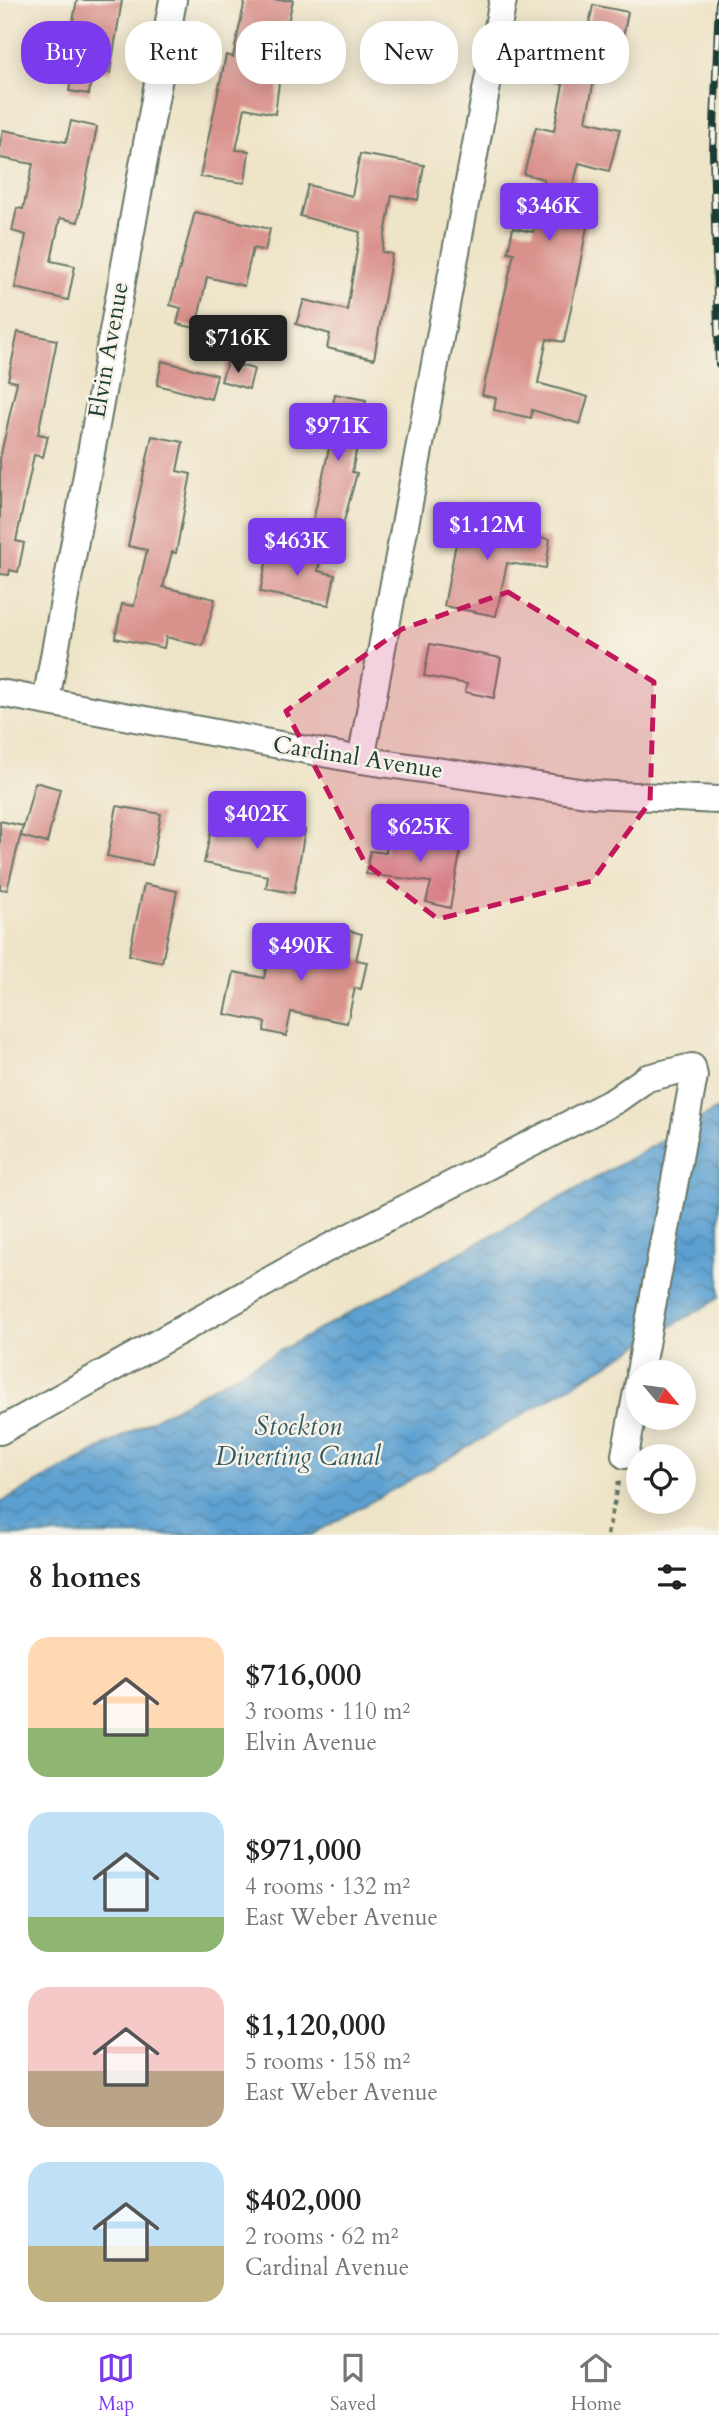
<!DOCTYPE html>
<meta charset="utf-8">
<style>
body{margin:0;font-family:Cardo,serif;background:#f6f6f6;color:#222;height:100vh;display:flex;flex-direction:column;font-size:26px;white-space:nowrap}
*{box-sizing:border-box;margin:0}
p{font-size:23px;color:#767676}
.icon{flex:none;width:38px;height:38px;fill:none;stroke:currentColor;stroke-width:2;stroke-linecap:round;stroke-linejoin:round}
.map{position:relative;height:1535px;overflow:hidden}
.sheet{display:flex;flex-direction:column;background:#fff;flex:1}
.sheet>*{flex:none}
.top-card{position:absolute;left:21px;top:21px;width:677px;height:63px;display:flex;gap:14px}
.needle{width:46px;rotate:119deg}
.tools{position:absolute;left:626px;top:1360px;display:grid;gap:14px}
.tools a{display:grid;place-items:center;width:70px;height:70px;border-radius:50%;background:#fff;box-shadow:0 4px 18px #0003;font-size:35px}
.price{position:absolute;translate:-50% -60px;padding:0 16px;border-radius:7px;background:#7c3aed;color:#fff;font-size:23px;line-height:46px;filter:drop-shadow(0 2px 4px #0008)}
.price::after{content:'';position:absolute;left:50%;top:42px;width:21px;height:16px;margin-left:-10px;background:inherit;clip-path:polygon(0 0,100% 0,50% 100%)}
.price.current{background:#222;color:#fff}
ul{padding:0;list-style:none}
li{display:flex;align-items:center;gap:21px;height:175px;padding:0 28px}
li span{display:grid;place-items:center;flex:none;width:196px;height:140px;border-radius:21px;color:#555}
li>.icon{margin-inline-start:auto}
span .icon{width:84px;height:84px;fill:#fffc;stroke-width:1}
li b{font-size:30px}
h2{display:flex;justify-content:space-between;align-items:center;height:84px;padding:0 28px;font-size:30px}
.pill{padding:0 24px;border-radius:28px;background:#fff;box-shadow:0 4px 18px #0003;font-size:24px;line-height:63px}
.pill.current{background:#7c3aed;color:#fff}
.tab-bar{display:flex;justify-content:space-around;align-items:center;height:98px;border-top:2px solid #e0e0e0;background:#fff;font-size:19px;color:#767676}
.tab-bar a{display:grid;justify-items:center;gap:4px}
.tab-bar .current{color:#7c3aed}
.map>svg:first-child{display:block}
.water{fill:url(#water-waves);stroke:#3e6e82;stroke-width:2}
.building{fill:#d9918b}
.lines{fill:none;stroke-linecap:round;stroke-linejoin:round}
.street-casing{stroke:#677767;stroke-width:30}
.path{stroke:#677767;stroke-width:4.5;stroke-dasharray:5 5;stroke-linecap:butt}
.street{stroke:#fff;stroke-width:26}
.rail-casing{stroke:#1f3d34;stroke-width:8}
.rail{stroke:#f7f3e8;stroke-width:5;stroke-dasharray:16;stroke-linecap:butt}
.marked{fill:#c2185b;fill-opacity:0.2;stroke:#c2185b;stroke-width:5;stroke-dasharray:14 9;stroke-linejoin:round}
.labels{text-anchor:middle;stroke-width:5;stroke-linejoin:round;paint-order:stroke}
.street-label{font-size:24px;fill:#1f3d34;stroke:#f7f3e8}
.water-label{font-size:26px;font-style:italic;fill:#315b63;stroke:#f7f3e8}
</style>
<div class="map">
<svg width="719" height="1535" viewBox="0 0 719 1535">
<defs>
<pattern id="water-waves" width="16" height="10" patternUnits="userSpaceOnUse" patternTransform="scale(1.75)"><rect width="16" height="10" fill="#5ca0d1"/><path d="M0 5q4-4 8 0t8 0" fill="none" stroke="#4b84aa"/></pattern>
</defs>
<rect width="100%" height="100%" fill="#f7f3e8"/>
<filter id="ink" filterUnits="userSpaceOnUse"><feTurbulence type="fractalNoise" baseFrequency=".0143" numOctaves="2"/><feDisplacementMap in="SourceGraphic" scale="14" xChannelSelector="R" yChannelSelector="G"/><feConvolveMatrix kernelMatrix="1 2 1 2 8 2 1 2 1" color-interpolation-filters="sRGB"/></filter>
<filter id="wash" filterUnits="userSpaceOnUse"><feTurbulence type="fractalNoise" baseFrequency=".00686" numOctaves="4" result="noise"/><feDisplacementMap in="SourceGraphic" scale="28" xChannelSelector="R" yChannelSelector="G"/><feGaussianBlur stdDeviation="1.57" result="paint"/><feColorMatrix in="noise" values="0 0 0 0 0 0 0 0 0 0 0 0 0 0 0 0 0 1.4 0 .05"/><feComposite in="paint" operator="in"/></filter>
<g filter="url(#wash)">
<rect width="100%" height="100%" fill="#eee4c7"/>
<path class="water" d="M719 1108V1298L448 1459 311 1535H0V1503L573 1191Z"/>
<g id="blocks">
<g class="building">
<path d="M77 0H122L110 73 93 70 89 94 69 91 71 80 45 75 49 54 66 57Z"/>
<path d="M245 0H293L285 35 266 31 256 69 280 74 275 114 245 108 236 150 249 151 245 183 200 177 226 55 233 57Z"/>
<path d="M593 5 628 12 623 37 588 30Z"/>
<path d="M392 33 440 43 435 68 387 58Z"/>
<path d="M550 33 601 44 586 121 620 129 609 171 579 163 565 217 588 221 578 274 564 342 547 339 538 383 588 397 580 424 532 410 531 418 494 410 496 398 482 395 514 253 508 252 513 228 533 232 544 179 524 174 536 127 554 131 563 84 541 79Z"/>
<path d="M71 121 97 127 78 222 60 218 51 261 75 266 68 300 15 288 26 235 12 231 17 208 23 209 33 164 0 158V145L3 130 66 142Z"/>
<path d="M360 154 424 165 418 200 392 195 382 252 392 254 374 359 327 348 330 334 296 324 304 300 347 310 360 232 300 216 308 185 352 196Z"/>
<path d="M195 212 270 229 265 251 253 248 244 286 207 277 196 328 177 324 181 308 170 305Z"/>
<path d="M18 332 57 340 38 434 48 436 43 457 34 455 16 541 24 543 18 572 10 570 9 575 0 574V458L17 382 8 380Z"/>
<path d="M162 361 217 375 211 399 157 385Z"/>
<path d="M227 362 254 369 249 389 221 381Z"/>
<path d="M335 394 366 400 352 472 357 473 340 536 311 530 331 439 318 437 323 408 332 410Z"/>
<path d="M152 436 183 442 177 471 191 474 176 553 172 552 163 587 215 599 203 646 166 637 164 648 115 638 122 604 134 606 147 550 128 546Z"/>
<path d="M456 510 495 518 493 531 550 539 546 568 507 563 496 616 444 606 457 538 450 536Z"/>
<path d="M269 549 320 559 318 571 335 575 329 605 260 592Z"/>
<path d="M430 644 501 658 494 698 465 692 467 684 424 676Z"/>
<path d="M35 782 60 789 47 843 21 836Z"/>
<path d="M117 806 161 814 152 865 107 856Z"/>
<path d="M214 817 276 829V826L305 830 294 893 266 888 268 876 204 863Z"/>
<path d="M0 821 23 826 7 890 0 889Z"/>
<path d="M405 828 429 832 427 839 461 848 450 908 426 902 431 882 366 874 370 851 386 853 387 843 402 845Z"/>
<path d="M144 884 177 891 162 962 129 955Z"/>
<path d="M338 928 362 934 356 960 367 962 361 989 355 988 347 1023 291 1012 286 1036 264 1031 265 1022 225 1014 234 972 264 978 273 937 333 950Z"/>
</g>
</g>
</g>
<g filter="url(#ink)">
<use href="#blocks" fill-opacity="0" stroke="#677767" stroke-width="2"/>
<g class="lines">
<g class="street-casing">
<g id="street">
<path d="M0 693 361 760 593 794 719 800"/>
<path d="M46 701 173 0"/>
<path d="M361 760 503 0"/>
<path d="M0 1431 324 1250 616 1100 647 1078 692 1067 694 1076 640 1372"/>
<path d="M625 1455 639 1381"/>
</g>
</g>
<path class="path" d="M607 1535 620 1477"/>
<use href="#street" class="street"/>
<g class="rail-casing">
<path id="rail" d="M719 0 713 152 719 364"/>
</g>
<use href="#rail" class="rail"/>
</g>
</g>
<path class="marked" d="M508 592 654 682 650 802 592 881 438 919 365 863 286 711 402 629Z"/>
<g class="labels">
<g class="street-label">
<text transform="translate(108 350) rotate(-80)" y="8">Elvin Avenue</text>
<text transform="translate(358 757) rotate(9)" y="8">Cardinal Avenue</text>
</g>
<g class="water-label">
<text x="298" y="1435">Stockton<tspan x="298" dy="30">Diverting Canal</tspan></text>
</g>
</g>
</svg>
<div class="tools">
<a><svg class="needle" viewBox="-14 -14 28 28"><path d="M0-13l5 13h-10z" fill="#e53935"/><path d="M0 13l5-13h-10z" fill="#767676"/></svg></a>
<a><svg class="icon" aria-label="locate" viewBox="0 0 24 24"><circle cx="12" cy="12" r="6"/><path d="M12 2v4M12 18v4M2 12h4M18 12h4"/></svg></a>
</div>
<b class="price" style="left:549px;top:243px">$346K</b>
<b class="price current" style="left:238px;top:375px">$716K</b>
<b class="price" style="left:338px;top:463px">$971K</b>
<b class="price" style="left:487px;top:562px">$1.12M</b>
<b class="price" style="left:297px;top:578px">$463K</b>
<b class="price" style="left:257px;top:851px">$402K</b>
<b class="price" style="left:420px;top:864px">$625K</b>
<b class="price" style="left:301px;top:983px">$490K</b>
<div class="top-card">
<a class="pill current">Buy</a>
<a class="pill">Rent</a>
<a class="pill">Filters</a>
<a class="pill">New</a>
<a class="pill">Apartment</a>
</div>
</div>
<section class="sheet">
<h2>8 homes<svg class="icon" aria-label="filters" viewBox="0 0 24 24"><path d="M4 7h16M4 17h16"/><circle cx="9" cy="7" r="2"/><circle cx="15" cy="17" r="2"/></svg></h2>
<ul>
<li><span style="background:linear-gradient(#ffd9b3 65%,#8fb573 0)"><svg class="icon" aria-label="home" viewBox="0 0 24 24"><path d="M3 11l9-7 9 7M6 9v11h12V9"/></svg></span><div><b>$716,000</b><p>3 rooms · 110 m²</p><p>Elvin Avenue</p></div></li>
<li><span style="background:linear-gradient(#bfe0f5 75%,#8fb573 0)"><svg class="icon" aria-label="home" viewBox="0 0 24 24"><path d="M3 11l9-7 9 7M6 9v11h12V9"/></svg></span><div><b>$971,000</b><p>4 rooms · 132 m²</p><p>East Weber Avenue</p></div></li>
<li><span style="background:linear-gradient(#f6c9c9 60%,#b9a48a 0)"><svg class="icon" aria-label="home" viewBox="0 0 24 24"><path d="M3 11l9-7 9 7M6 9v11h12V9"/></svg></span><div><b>$1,120,000</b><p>5 rooms · 158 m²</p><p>East Weber Avenue</p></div></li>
<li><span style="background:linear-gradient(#bfe0f5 60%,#c2b280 0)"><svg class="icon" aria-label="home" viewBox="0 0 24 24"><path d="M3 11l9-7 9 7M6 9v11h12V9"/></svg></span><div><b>$402,000</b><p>2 rooms · 62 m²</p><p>Cardinal Avenue</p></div></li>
</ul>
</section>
<nav class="tab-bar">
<a class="current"><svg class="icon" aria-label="map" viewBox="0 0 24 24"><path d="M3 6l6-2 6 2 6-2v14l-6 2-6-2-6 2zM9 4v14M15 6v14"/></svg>Map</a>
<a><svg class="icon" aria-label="saved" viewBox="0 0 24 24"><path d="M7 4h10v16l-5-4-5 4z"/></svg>Saved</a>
<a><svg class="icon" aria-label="home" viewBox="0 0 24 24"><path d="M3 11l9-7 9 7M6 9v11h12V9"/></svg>Home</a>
</nav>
